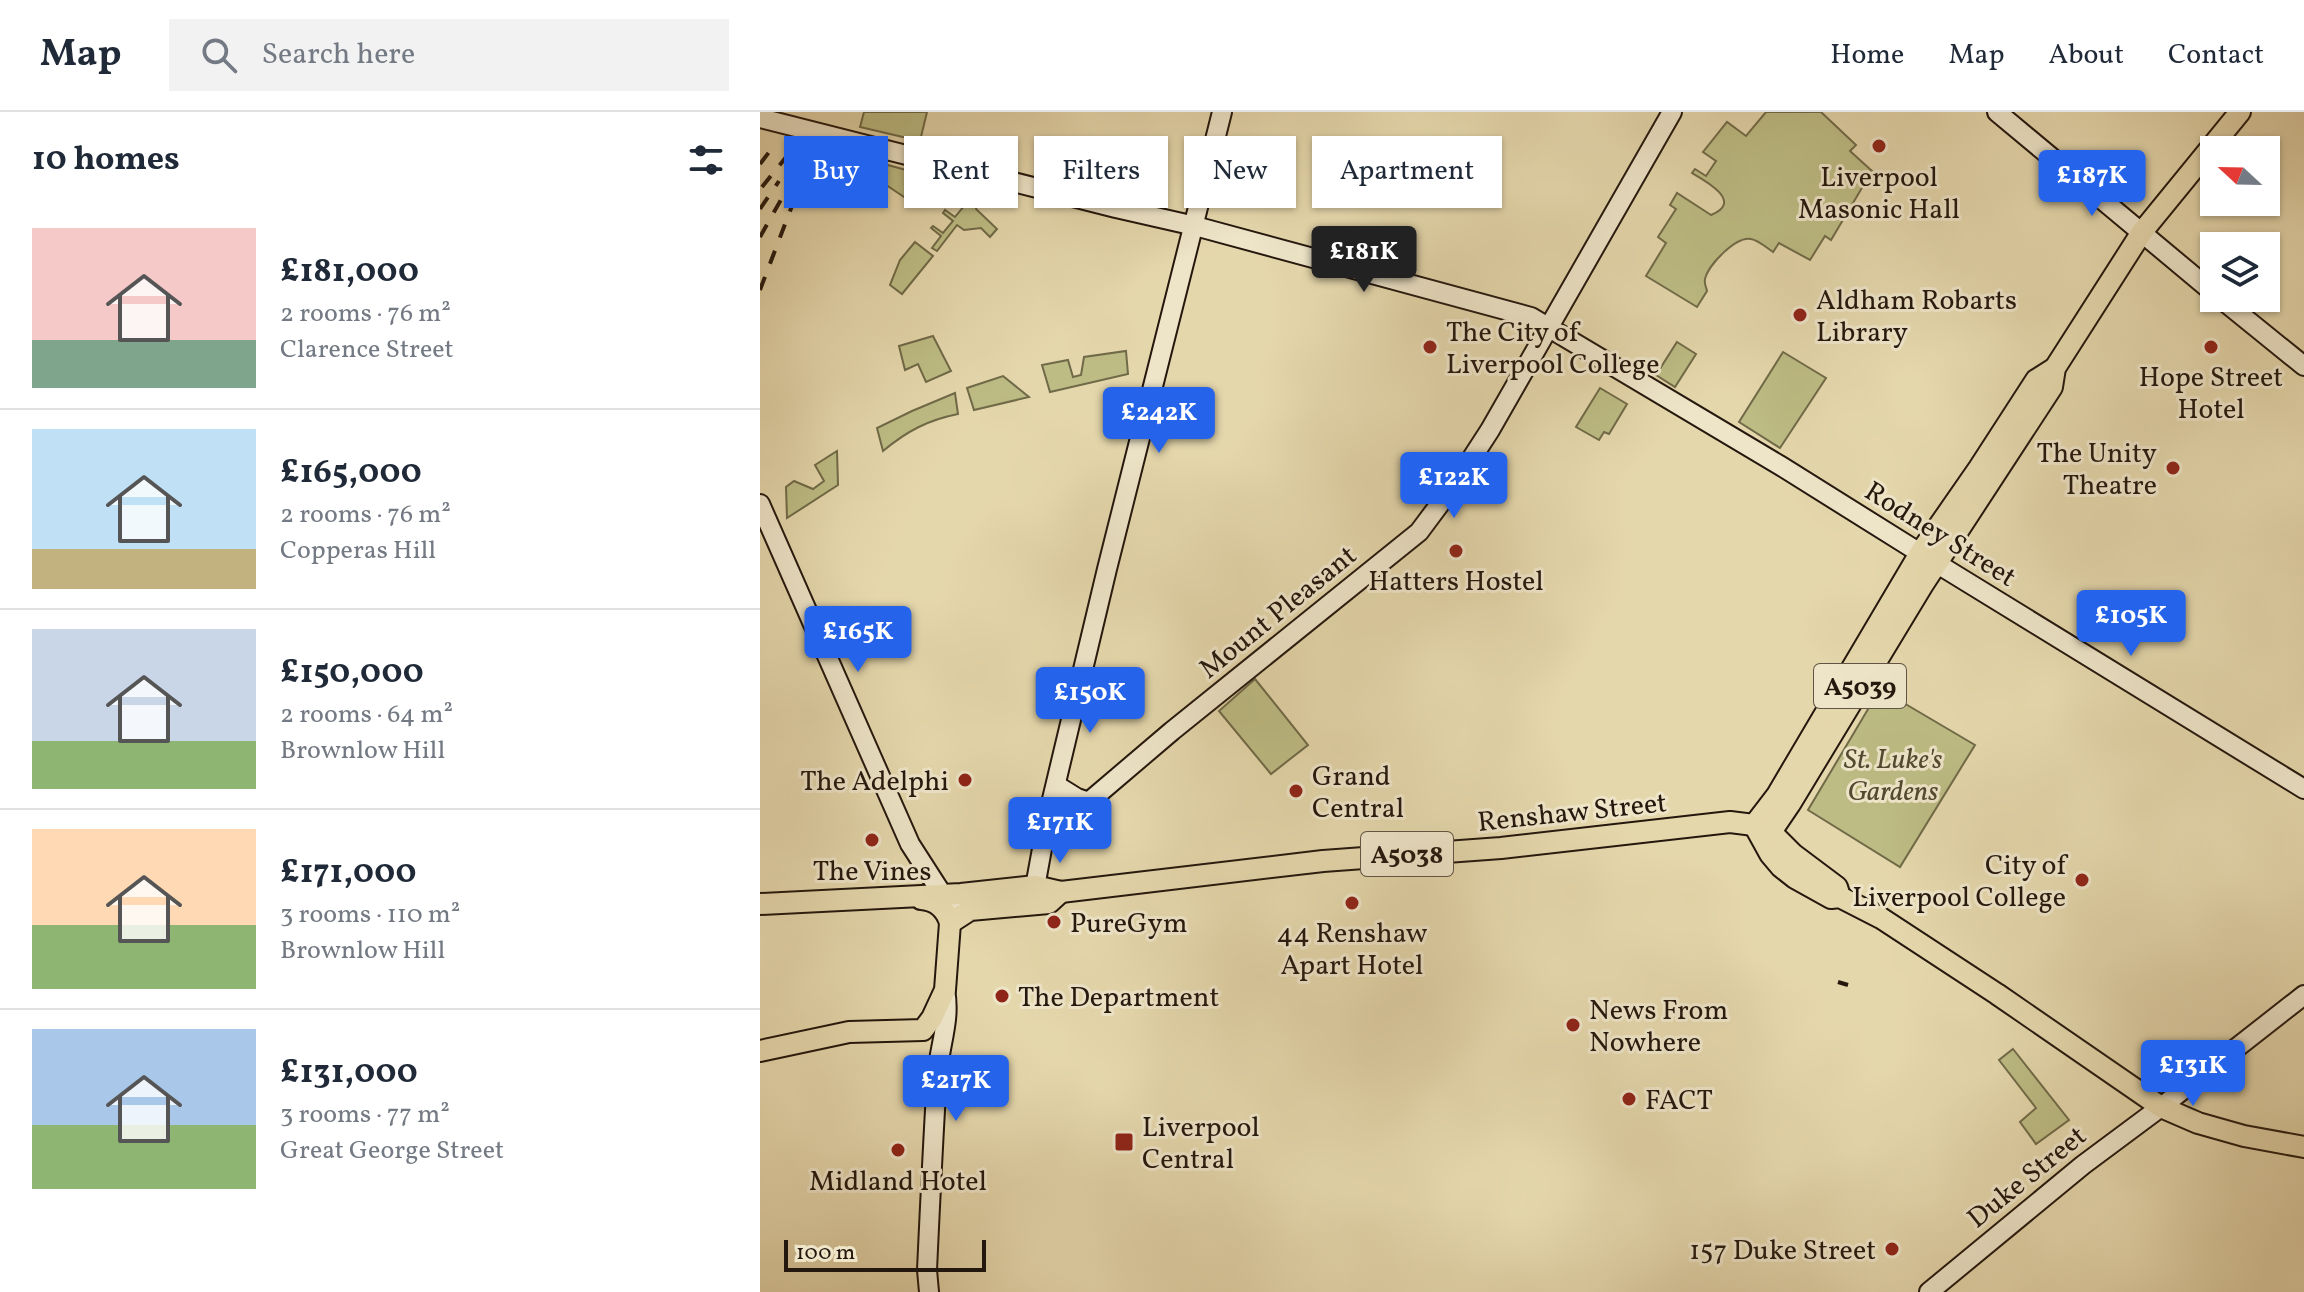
<!DOCTYPE html>
<meta charset="utf-8">
<style>
body{margin:0;font-family:Vollkorn,serif;background:#f2f2f3;color:#1f2937;height:100vh;display:flex;flex-direction:column;font-size:30px;white-space:nowrap}
*{box-sizing:border-box;margin:0}
p{font-size:26px;color:#747a83}
.icon{flex:none;width:44px;height:44px;fill:none;stroke:currentColor;stroke-width:2;stroke-linecap:round;stroke-linejoin:round}
.map{position:relative;flex:1;overflow:hidden}
.drawer{display:flex;flex-direction:column;background:#fff;width:760px}
.drawer>*{flex:none}
.banner{position:absolute;left:24px;top:24px;width:760px;height:72px;display:flex;gap:16px}
.needle{width:52px;rotate:292deg}
.tools{position:absolute;left:1440px;top:24px;display:grid;gap:16px}
.tools a{display:grid;place-items:center;width:80px;height:80px;border-radius:0px;background:#fff;box-shadow:0 2px 6px #0004;font-size:40px}
.scale{position:absolute;left:24px;bottom:20px;width:202px;box-sizing:border-box;padding-left:8px;border:4px solid #24170d;border-top:0;font-size:22px;line-height:28px;white-space:nowrap;color:#24170d;-webkit-text-stroke:6px #eee5c9;paint-order:stroke}
.price{position:absolute;translate:-50% -68px;padding:0 18px;border-radius:8px;background:#2563eb;color:#fff;font-size:26px;line-height:52px;filter:drop-shadow(0 2px 4px #0008)}
.price::after{content:'';position:absolute;left:50%;top:48px;width:24px;height:18px;margin-left:-12px;background:inherit;clip-path:polygon(0 0,100% 0,50% 100%)}
.price.on{background:#222;color:#fff}
ul{padding:0;list-style:none}
li{display:flex;align-items:center;gap:24px;height:200px;padding:0 32px}
li+li{border-top:2px solid #e0e1e3}
li span{display:grid;place-items:center;flex:none;width:224px;height:160px;border-radius:0px;color:#555}
li>.icon{margin-inline-start:auto}
span .icon{width:96px;height:96px;fill:#fffc;stroke-width:1}
li b{font-size:34px}
h2{display:flex;justify-content:space-between;align-items:center;height:96px;padding:0 32px;font-size:34px}
.chip{padding:0 28px;border-radius:0px;background:#fff;box-shadow:0 2px 6px #0004;font-size:28px;line-height:72px}
.chip.on{background:#2563eb;color:#fff}
header{display:flex;align-items:center;gap:48px;box-sizing:border-box;height:112px;padding:0 40px;background:#fff;border-bottom:2px solid #e0e1e3}
header strong{font-size:38px}
nav{display:flex;gap:44px;margin-inline-start:auto;font-size:28px}
.search{width:560px;height:72px;background:#f2f2f3;display:flex;align-items:center;gap:20px;box-sizing:border-box;padding:0 28px;border-radius:0px;color:#747a83;font-size:30px}
main{display:flex;flex:1;min-height:0}
.map>svg:first-child{display:block}
.green{fill:#bdbc84;stroke:#706a48;stroke-width:2}
.lines{fill:none;stroke-linecap:round;stroke-linejoin:round}
.secondary-casing{stroke:#24170d;stroke-width:22}
.primary-casing{stroke:#24170d;stroke-width:24}
.secondary{stroke:#eee5c9;stroke-width:18}
.primary{stroke:#e5d7ac;stroke-width:20}
.rail{stroke:#24170d;stroke-width:4;stroke-dasharray:14 14;stroke-linecap:butt}
.poi-dot{fill:#8f2418;stroke:#eee5c9;stroke-width:3}
.labels{text-anchor:middle;stroke-width:6;stroke-linejoin:round;paint-order:stroke}
.shield{fill:#eee5c9;stroke:#615545;stroke-width:2}
.shield-label{font-size:26px;font-weight:bold;fill:#24170d}
.poi-label{font-size:28px;fill:#24170d;stroke:#eee5c9;text-anchor:start}
.street-label{font-size:28px;fill:#24170d;stroke:#eee5c9}
.park-label{font-size:28px;font-style:italic;fill:#524931;stroke:#eee5c9}
</style>
<header>
<strong>Map</strong>
<div class="search"><svg class="icon" aria-label="search" viewBox="0 0 24 24"><circle cx="10" cy="10" r="6"/><path d="M15 15l6 6"/></svg>Search here</div>
<nav><a>Home</a><a>Map</a><a>About</a><a>Contact</a></nav>
</header>
<main>
<section class="drawer">
<h2>10 homes<svg class="icon" aria-label="filters" viewBox="0 0 24 24"><path d="M4 7h16M4 17h16"/><circle cx="9" cy="7" r="2"/><circle cx="15" cy="17" r="2"/></svg></h2>
<ul>
<li><span style="background:linear-gradient(#f6c9c9 70%,#7fa58c 0)"><svg class="icon" aria-label="home" viewBox="0 0 24 24"><path d="M3 11l9-7 9 7M6 9v11h12V9"/></svg></span><div><b>£181,000</b><p>2 rooms · 76 m²</p><p>Clarence Street</p></div></li>
<li><span style="background:linear-gradient(#bfe0f5 75%,#c2b280 0)"><svg class="icon" aria-label="home" viewBox="0 0 24 24"><path d="M3 11l9-7 9 7M6 9v11h12V9"/></svg></span><div><b>£165,000</b><p>2 rooms · 76 m²</p><p>Copperas Hill</p></div></li>
<li><span style="background:linear-gradient(#c9d6e8 70%,#8fb573 0)"><svg class="icon" aria-label="home" viewBox="0 0 24 24"><path d="M3 11l9-7 9 7M6 9v11h12V9"/></svg></span><div><b>£150,000</b><p>2 rooms · 64 m²</p><p>Brownlow Hill</p></div></li>
<li><span style="background:linear-gradient(#ffd9b3 60%,#8fb573 0)"><svg class="icon" aria-label="home" viewBox="0 0 24 24"><path d="M3 11l9-7 9 7M6 9v11h12V9"/></svg></span><div><b>£171,000</b><p>3 rooms · 110 m²</p><p>Brownlow Hill</p></div></li>
<li><span style="background:linear-gradient(#a9c7e8 60%,#8fb573 0)"><svg class="icon" aria-label="home" viewBox="0 0 24 24"><path d="M3 11l9-7 9 7M6 9v11h12V9"/></svg></span><div><b>£131,000</b><p>3 rooms · 77 m²</p><p>Great George Street</p></div></li>
</ul>
</section>
<div class="map">
<svg width="1544" height="1180" viewBox="0 0 1544 1180">
<rect width="100%" height="100%" fill="#e5d7ac"/>
<filter id="stains"><feTurbulence type="fractalNoise" baseFrequency=".0025" numOctaves="4"/><feColorMatrix values="0 0 0 0 .2 0 0 0 0 .09 0 0 0 0 .02 0 0 0 .5 -.17"/></filter>
<radialGradient id="worn" r=".72"><stop offset=".6" stop-color="#630" stop-opacity="0"/><stop offset="1" stop-color="#630" stop-opacity=".3"/></radialGradient>
<g class="green">
<path d="M104 0H167L160 29 100 15Z"/>
<path d="M1006 0H1061L1096 33 1090 39 1112 59 1071 128 1065 124 1050 148 1019 131 1013 140C1007 136 998 128 991 127 976 124 948 153 945 167 944 172 946 174 947 179L937 195 886 164 906 131 898 125 916 97 910 93 917 81 951 103C984 90 946 69 932 61L935 57 946 64 956 49 943 40 967 10 986 24Z"/>
<path d="M73 38 157 61 147 87 89 48 80 61 72 58 70 52 73 46 79 43Z"/>
<path d="M204 73 221 77 216 97 237 117 230 125 221 116 204 118 197 113 177 139 172 136 181 124 171 116 173 114 183 121 193 109 183 101 185 98 195 105 205 93 195 85Z"/>
<path d="M155 130 173 144 142 182 130 173 140 148Z"/>
<path d="M173 224 191 259 166 270 158 252 145 258 139 234Z"/>
<path d="M917 230 936 242 915 275 896 263Z"/>
<path d="M366 239 368 262 290 280 282 253 308 248 313 265 321 263 324 245Z"/>
<path d="M1023 240 1066 266 1020 336 979 310Z"/>
<path d="M243 264 269 285 214 298 207 276Z"/>
<path d="M840 276 867 292 849 322 844 320 839 328 816 315Z"/>
<path d="M195 281 198 302C168 308 147 319 123 339L117 316 152 299Z"/>
<path d="M77 339 78 373 27 406 26 375 34 369 53 377 64 369 55 353Z"/>
<path d="M495 567 548 633 511 662 459 599Z"/>
<path d="M1120 577 1215 633 1140 755 1048 698Z"/>
<path d="M1253 937 1309 1008 1276 1032 1260 1010 1276 996 1239 948Z"/>
</g>
<g class="lines">
<g class="secondary-casing">
<g id="secondary">
<path d="M1237 0 1454 181"/>
<path d="M0 6 356 96 435 114 771 205 1021 354 1176 451 1544 677"/>
<path d="M1460 186 1544 254"/>
<path d="M0 392 150 732 186 788 196 794 210 798"/>
<path d="M296 673 317 686 329 690"/>
<path d="M288 704 318 699 412 619 659 420 697 369 730 318 912 0"/>
<path d="M273 786 288 704 347 457 462 0"/>
<path d="M169 1180 167 1158C170 1093 173 1029 177 964 179 935 191 908 185 878"/>
<path d="M1169 1180 1323 1053 1401 995 1544 883"/>
</g>
</g>
<g class="primary-casing">
<g id="primary">
<path d="M994 713 1010 742 1021 755 1035 766 1071 786 1080 785 1121 806 1237 882 1401 995 1438 1011 1484 1024 1544 1035"/>
<path d="M994 713 1017 683 1160 441 1219 356 1276 268 1295 256"/>
<path d="M1011 720 1030 692 1162 474 1292 275 1295 256 1382 120 1480 0"/>
<path d="M0 792 201 782 275 774 301 780 563 749 741 736 970 710 994 713 1011 720 1033 742 1077 775 1080 785"/>
<path d="M190 811 210 798 289 791 301 780"/>
<path d="M0 939 89 920 163 918 172 906 185 878 190 811C186 797 176 788 161 787"/>
</g>
</g>
<use href="#secondary" class="secondary"/>
<use href="#primary" class="primary"/>
<g class="rail">
<path d="M0 52 16 31"/>
<path d="M2 75 31 39"/>
<path d="M0 97 19 69"/>
<path d="M0 125 36 61"/>
<path d="M0 178 46 57"/>
<path d="M1078 870 1088 873"/>
</g>
</g>
<g class="poi-dot">
<circle cx="1119" cy="34" r="8"/>
<circle cx="1040" cy="203" r="8"/>
<circle cx="670" cy="235" r="8"/>
<circle cx="1451" cy="235" r="8"/>
<circle cx="1413" cy="356" r="8"/>
<circle cx="696" cy="439" r="8"/>
<circle cx="205" cy="668" r="8"/>
<circle cx="536" cy="679" r="8"/>
<circle cx="112" cy="728" r="8"/>
<circle cx="1322" cy="768" r="8"/>
<circle cx="592" cy="791" r="8"/>
<circle cx="294" cy="810" r="8"/>
<circle cx="242" cy="884" r="8"/>
<circle cx="813" cy="913" r="8"/>
<circle cx="869" cy="987" r="8"/>
<rect x="354" y="1020" width="20" height="20" rx="4"/>
<circle cx="138" cy="1038" r="8"/>
<circle cx="1132" cy="1137" r="8"/>
</g>
<g class="labels">
<g class="shield">
<rect x="1054" y="552" width="92" height="44" rx="6"/>
<rect x="601" y="720" width="92" height="44" rx="6"/>
</g>
<g class="shield-label">
<text x="1100" y="583">A5039</text>
<text x="647" y="751">A5038</text>
</g>
<g class="poi-label">
<text x="1119" y="74" text-anchor="middle">Liverpool<tspan x="1119" dy="32">Masonic Hall</tspan></text>
<text x="1056" y="197">Aldham Robarts<tspan x="1056" dy="32">Library</tspan></text>
<text x="686" y="229">The City of<tspan x="686" dy="32">Liverpool College</tspan></text>
<text x="1451" y="274" text-anchor="middle">Hope Street<tspan x="1451" dy="32">Hotel</tspan></text>
<text x="1397" y="350" text-anchor="end">The Unity<tspan x="1397" dy="32">Theatre</tspan></text>
<text x="696" y="478" text-anchor="middle">Hatters Hostel</text>
<text x="552" y="673">Grand<tspan x="552" dy="32">Central</tspan></text>
<text x="189" y="678" text-anchor="end">The Adelphi</text>
<text x="1306" y="762" text-anchor="end">City of<tspan x="1306" dy="32">Liverpool College</tspan></text>
<text x="112" y="768" text-anchor="middle">The Vines</text>
<text x="310" y="820">PureGym</text>
<text x="592" y="830" text-anchor="middle">44 Renshaw<tspan x="592" dy="32">Apart Hotel</tspan></text>
<text x="258" y="894">The Department</text>
<text x="829" y="907">News From<tspan x="829" dy="32">Nowhere</tspan></text>
<text x="885" y="997">FACT</text>
<text x="382" y="1024">Liverpool<tspan x="382" dy="32">Central</tspan></text>
<text x="138" y="1078" text-anchor="middle">Midland Hotel</text>
<text x="1116" y="1147" text-anchor="end">157 Duke Street</text>
</g>
<g class="street-label">
<text transform="translate(1181 421) rotate(32)" y="10">Rodney Street</text>
<text transform="translate(517 499) rotate(-39)" y="10">Mount Pleasant</text>
<text transform="translate(812 699) rotate(-6)" y="10">Renshaw Street</text>
<text transform="translate(1266 1064) rotate(-39)" y="10">Duke Street</text>
</g>
<g class="park-label">
<text x="1133" y="656">St. Luke's<tspan x="1133" dy="32">Gardens</tspan></text>
</g>
</g>
<rect width="100%" height="100%" filter="url(#stains)"/>
<rect width="100%" height="100%" fill="url(#worn)"/>
</svg>
<div class="tools">
<a><svg class="needle" viewBox="-14 -14 28 28"><path d="M0-13l5 13h-10z" fill="#e53935"/><path d="M0 13l5-13h-10z" fill="#747a83"/></svg></a>
<a><svg class="icon" aria-label="layers" viewBox="0 0 24 24"><path d="M12 4l9 5-9 5-9-5zM3 14l9 5 9-5"/></svg></a>
</div>
<div class="scale">100 m</div>
<b class="price" style="left:1332px;top:106px">£187K</b>
<b class="price on" style="left:604px;top:182px">£181K</b>
<b class="price" style="left:399px;top:343px">£242K</b>
<b class="price" style="left:694px;top:408px">£122K</b>
<b class="price" style="left:1371px;top:546px">£105K</b>
<b class="price" style="left:98px;top:562px">£165K</b>
<b class="price" style="left:330px;top:623px">£150K</b>
<b class="price" style="left:300px;top:753px">£171K</b>
<b class="price" style="left:1433px;top:996px">£131K</b>
<b class="price" style="left:196px;top:1011px">£217K</b>
<div class="banner">
<a class="chip on">Buy</a>
<a class="chip">Rent</a>
<a class="chip">Filters</a>
<a class="chip">New</a>
<a class="chip">Apartment</a>
</div>
</div>
</main>
